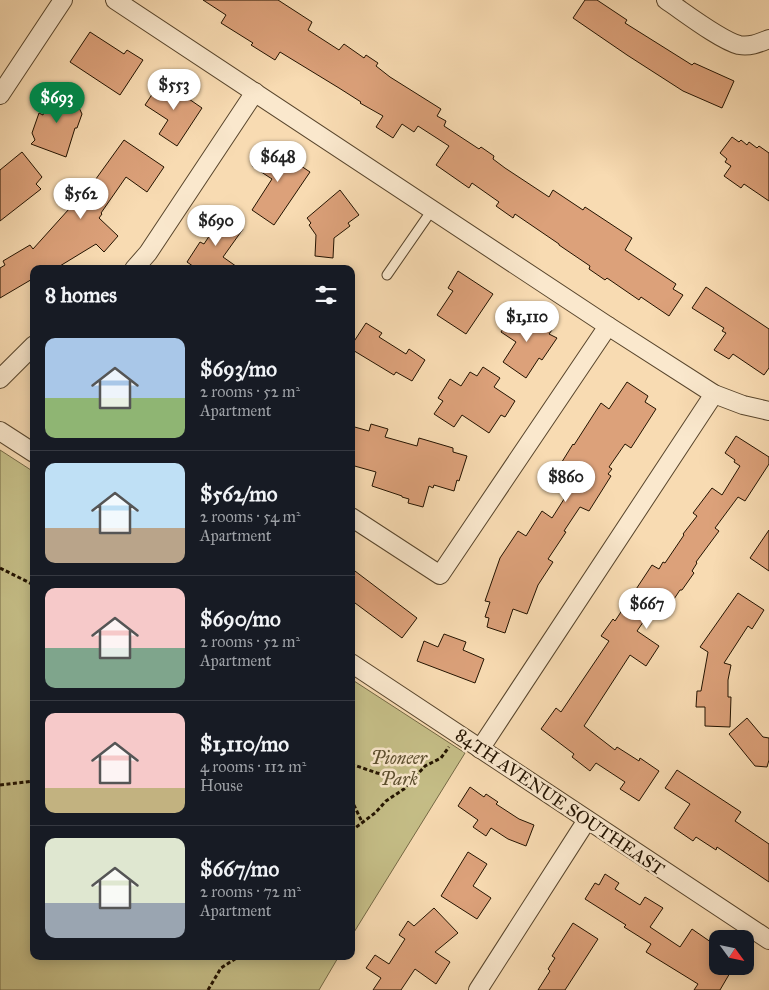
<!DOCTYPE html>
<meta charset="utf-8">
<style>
body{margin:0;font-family:"IM FELL Great Primer",serif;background:#242831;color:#f1f3f6;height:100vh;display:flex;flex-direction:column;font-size:19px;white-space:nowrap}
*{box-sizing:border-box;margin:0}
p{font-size:16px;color:#9ea1a6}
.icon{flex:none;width:28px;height:28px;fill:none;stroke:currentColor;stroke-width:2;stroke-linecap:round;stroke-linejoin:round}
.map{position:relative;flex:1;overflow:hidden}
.panel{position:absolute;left:30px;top:265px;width:325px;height:695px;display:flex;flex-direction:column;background:#171b24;border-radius:10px;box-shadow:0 2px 12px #0003}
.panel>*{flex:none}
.needle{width:32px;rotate:123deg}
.fabs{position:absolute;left:709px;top:930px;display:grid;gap:10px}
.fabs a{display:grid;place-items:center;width:45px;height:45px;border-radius:10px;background:#171b24;box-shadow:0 2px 12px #0003;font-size:25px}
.price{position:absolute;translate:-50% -42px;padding:0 11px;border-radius:18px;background:#fff;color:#222;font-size:16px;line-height:32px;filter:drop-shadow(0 1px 2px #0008)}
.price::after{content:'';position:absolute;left:50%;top:30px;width:15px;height:11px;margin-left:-8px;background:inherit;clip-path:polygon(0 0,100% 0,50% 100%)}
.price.selected{background:#0b8043;color:#fff}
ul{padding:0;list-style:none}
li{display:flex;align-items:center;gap:15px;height:125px;padding:0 15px}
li+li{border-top:1px solid #363941}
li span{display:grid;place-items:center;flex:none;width:140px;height:100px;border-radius:10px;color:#555}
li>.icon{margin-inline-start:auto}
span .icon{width:60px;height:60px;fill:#fffc;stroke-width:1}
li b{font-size:21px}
h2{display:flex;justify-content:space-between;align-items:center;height:60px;padding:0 15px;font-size:21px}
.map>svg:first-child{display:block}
.green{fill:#c5be87;stroke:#746844}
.building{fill:#dca17a;stroke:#231300}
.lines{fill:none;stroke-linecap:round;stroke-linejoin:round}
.lane-casing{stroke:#58452c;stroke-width:11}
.street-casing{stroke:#58452c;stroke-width:20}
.path{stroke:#231300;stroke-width:3;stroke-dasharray:4 2.5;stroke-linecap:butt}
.lane{stroke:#fae8cd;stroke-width:9}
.street{stroke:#fae8cd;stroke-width:18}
.labels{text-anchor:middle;stroke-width:5;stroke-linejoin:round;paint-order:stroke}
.park-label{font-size:18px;font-style:italic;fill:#5c4f2f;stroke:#fae8cd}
.street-label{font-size:18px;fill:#231300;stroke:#fae8cd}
</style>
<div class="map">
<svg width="769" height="990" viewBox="0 0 769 990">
<rect width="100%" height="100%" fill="#f8dbb2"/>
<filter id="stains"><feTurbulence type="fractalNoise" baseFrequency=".004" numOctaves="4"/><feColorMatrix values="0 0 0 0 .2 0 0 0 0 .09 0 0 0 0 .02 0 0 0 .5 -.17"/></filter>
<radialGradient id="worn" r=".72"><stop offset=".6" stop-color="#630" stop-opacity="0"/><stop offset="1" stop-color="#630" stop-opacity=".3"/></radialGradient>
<g class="green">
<path d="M0 450 34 472V956H339L319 990H0Z"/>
<path d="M351 679 465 753 351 937Z"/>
</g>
<g class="building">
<path d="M203 0H278L312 22 308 30 339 50 344 44 364 58 366 55 378 63 376 66 390 77 441 109 437 116 446 121 444 126 479 149 481 147 494 156 493 159 505 168 549 197 553 190 583 210 585 207 632 238 625 250 676 284 673 289 683 295 669 316 641 297 639 300 607 278 605 280 589 269 590 266 559 245V244L515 214 513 218 496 206 499 202 472 183 469 188 436 165 449 146 418 126 414 132 402 124 393 138 376 127 383 116 360 103 361 102 339 88 280 52 275 60 251 45 253 43 221 23 226 15Z"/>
<path d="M585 0H597L627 20 625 23 692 65 694 63 734 81 722 108 683 91 627 55 573 18Z"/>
<path d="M90 32 124 54 127 50 143 60 120 95 70 62Z"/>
<path d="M161 81 175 90 177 86 191 95 189 99 202 108 177 146 159 134 168 120 145 105Z"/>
<path d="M52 90 75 99 82 114 77 128H75L66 157 31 144 35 140 32 133 39 113 43 115Z"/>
<path d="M732 137 739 142 741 140 747 145 749 142 757 148 759 146 769 153V201L744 184 741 188 724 176 731 166 725 162 727 159 720 153Z"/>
<path d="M124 140 164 167 147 192 126 177 101 213 102 214 99 218 118 236 104 252 96 244 55 269H34V278L0 298V268L5 265 3 261 30 245 33 249 78 199 80 201Z"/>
<path d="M267 143 310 172 274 225 252 210 272 179 252 166Z"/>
<path d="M22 152 42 177 36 184 41 189 0 221V170Z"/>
<path d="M340 190 359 215 348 223 350 226 334 238 333 258 315 256 316 235 309 225 311 223 307 218Z"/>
<path d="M223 215 243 229 223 257 240 269H197L187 262 200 242 204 244Z"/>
<path d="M458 271 493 294 466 334 437 315 453 291 448 288Z"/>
<path d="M706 287 769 329V368L764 375 733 354 729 359 714 350 726 333 722 331 724 328 692 308Z"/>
<path d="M515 310 534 323 537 320 552 330 549 334 557 338 542 360 539 358 526 378 503 362 516 342 501 332Z"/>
<path d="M366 323 382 333 379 337 406 354 409 349 425 360 412 381 396 372 394 375 351 349V346Z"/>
<path d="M483 367 500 378 494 387 515 401 505 417 501 415 489 433 462 415 454 427 434 414 443 401 438 398 450 379 461 386 470 372 477 376Z"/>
<path d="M627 382 648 396 645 402 656 409 631 448 625 444 609 467 612 469 608 474 611 476 589 511 580 507 564 531 566 532 548 559 553 562 538 585 527 614 513 609 505 633 487 627 489 618 485 617 490 602 485 601 500 558 518 531 526 536 542 511 552 518 566 496 551 485 563 467 560 465 573 444 574 445 601 403 609 409Z"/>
<path d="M371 424 388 429 385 437 417 446 419 438 453 448V452L467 456 459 481 457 480 454 491 434 485 433 488 429 486 423 507 408 503 409 499 402 497V496L372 486 376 472 351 465V426L369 431Z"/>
<path d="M736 436 769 457V464L745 501 738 497 715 528 719 531 696 562 697 563 692 571 694 573 682 590H680L672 602 661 596 637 631 659 646 646 666 630 655 584 726 615 750 617 747 639 761 640 758 659 771 639 801 620 789 625 782 596 763 590 771 572 757 574 754 541 729 556 708 561 712 609 641 601 636 613 619 615 621 652 565 659 569 663 562 665 563 684 535 683 534 697 516 693 513 712 488 722 495 740 466 734 462 735 460 725 453Z"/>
<path d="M769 530V571L750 558Z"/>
<path d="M351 568 417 618 402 638 351 600Z"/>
<path d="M738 593 764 610 752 629 748 626 724 663 731 665 728 680V697H731L730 727 705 726V707H696L697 691H701L708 652 700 647Z"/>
<path d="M444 634 466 642 463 650 484 659 475 683 417 661 424 641 438 647Z"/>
<path d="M747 718 763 737 769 738V760L767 767 755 766 729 734Z"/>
<path d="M677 770 741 812 735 821 769 844V882L717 847 716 850 696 837 693 841 674 828 690 804 665 788Z"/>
<path d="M470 787 484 797 486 794 498 802 496 804 519 819 534 825 526 846 508 839 491 828 486 836 473 827 478 820 458 806Z"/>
<path d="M468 852 487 864 473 886 491 898 477 919 441 896Z"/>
<path d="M605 874 619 883 615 889 640 905 645 897 663 908 650 927 680 947 692 929 718 947V966H734L720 990H694L698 984 646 952 651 944 624 927 626 925 585 899 595 883 599 885Z"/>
<path d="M434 908 458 933 435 952 450 962 436 984 415 969 401 990H373L381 978 366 968 375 955 389 964 405 939 399 935 408 921 414 926Z"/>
<path d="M573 923 598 939 565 990H538L550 971 548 969 555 958 552 956Z"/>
</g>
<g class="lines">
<g class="lane-casing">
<path id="lane" d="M387 275 432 210"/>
</g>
<g class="street-casing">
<g id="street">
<path d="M115 0 608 326 714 394 743 405 769 411"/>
<path d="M666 0C684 12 720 40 739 45 750 47 759 43 769 39"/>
<path d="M0 95 63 0"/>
<path d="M134 269 148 253 255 92"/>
<path d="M0 379 34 345"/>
<path d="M0 431 34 453"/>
<path d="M351 517 440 575 608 326"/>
<path d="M351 663 769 940"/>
<path d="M480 749 714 394"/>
<path d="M478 990 587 820"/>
</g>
</g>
<g class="path">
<path d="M0 568 34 585"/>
<path d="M351 764 377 773 413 780"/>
<path d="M0 785 34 781"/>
<path d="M351 799 362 822"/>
<path d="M351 831 375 813 386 801 404 789 425 766 441 758 449 747"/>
<path d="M208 990 221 968 235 959 236 956"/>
</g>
<use href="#lane" class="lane"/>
<use href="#street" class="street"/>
</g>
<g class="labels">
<g class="park-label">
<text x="399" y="764">Pioneer<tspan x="399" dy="21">Park</tspan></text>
</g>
<g class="street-label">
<text transform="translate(560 802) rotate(34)" y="6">84TH AVENUE SOUTHEAST</text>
</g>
</g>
<rect width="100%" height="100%" filter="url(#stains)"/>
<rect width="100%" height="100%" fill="url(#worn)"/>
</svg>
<div class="fabs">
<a><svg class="needle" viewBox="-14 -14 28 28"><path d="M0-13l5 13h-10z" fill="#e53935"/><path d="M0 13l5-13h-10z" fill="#9ea1a6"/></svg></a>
</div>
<b class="price" style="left:174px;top:111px">$553</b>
<b class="price selected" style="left:57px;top:124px">$693</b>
<b class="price" style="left:278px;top:183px">$648</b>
<b class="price" style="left:81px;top:220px">$562</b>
<b class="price" style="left:216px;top:247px">$690</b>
<b class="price" style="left:527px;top:343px">$1,110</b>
<b class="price" style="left:566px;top:503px">$860</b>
<b class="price" style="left:647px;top:630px">$667</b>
<section class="panel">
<h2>8 homes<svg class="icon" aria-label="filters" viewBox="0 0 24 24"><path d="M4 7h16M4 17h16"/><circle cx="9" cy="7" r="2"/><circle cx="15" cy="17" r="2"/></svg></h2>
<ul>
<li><span style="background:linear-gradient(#a9c7e8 60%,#8fb573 0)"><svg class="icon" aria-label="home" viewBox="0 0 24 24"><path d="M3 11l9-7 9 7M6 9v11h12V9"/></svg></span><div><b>$693/mo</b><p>2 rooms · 52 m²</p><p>Apartment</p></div></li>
<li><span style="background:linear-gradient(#bfe0f5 65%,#b9a48a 0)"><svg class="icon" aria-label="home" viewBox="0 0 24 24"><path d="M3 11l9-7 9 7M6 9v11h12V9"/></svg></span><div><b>$562/mo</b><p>2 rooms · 54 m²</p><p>Apartment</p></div></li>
<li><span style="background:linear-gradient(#f6c9c9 60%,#7fa58c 0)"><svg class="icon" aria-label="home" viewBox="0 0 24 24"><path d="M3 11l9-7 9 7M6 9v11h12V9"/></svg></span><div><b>$690/mo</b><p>2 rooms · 52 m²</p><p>Apartment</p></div></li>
<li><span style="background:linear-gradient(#f6c9c9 75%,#c2b280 0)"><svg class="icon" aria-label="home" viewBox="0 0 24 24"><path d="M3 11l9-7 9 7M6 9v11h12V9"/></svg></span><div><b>$1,110/mo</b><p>4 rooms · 112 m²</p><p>House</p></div></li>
<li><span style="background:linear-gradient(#dfe7d0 65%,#9aa5b1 0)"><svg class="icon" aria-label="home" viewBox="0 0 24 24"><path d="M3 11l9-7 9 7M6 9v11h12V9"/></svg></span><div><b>$667/mo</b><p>2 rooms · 72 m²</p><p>Apartment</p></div></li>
</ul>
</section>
</div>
